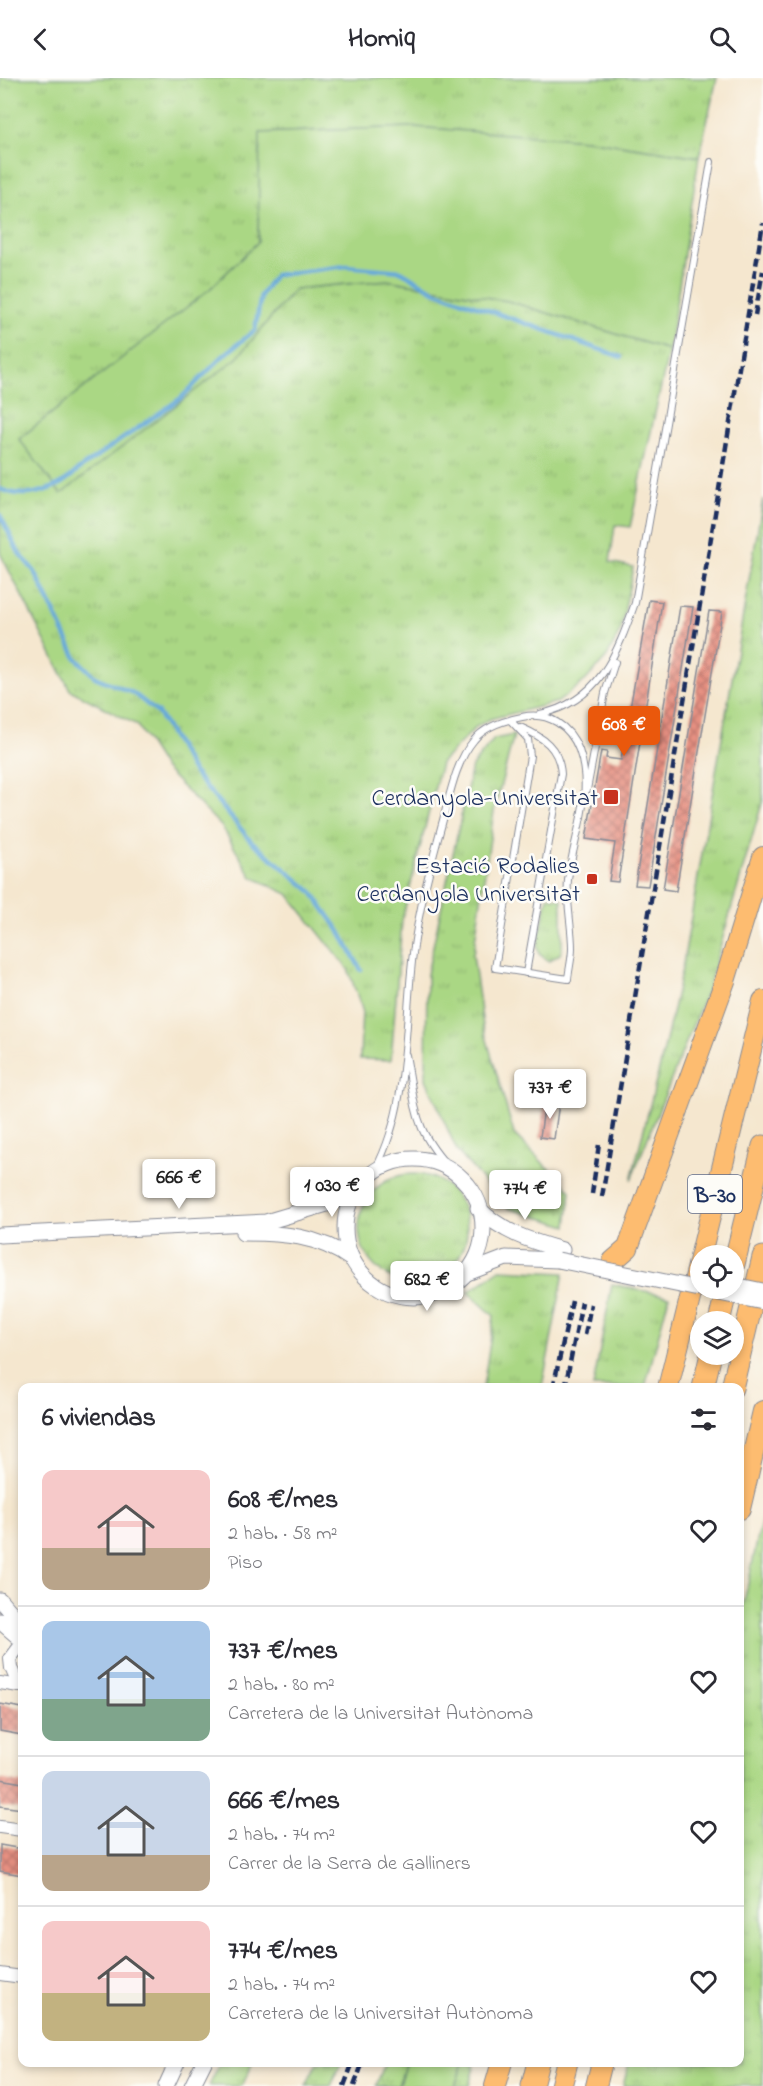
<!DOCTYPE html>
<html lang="es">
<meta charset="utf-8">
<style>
body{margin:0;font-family:"Indie Flower",sans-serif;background:#f7f7f7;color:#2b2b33;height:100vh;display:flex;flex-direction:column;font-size:22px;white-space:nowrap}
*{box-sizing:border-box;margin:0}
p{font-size:20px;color:#7c7c81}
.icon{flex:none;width:33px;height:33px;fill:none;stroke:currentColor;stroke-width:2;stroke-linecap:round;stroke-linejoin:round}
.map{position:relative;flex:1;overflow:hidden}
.sheet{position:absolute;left:18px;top:1305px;width:726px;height:684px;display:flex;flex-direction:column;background:#fff;border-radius:12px;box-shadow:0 3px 9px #0003}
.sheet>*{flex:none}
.controls{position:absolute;left:690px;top:1167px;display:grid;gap:12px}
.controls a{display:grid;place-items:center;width:54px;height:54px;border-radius:50%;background:#fff;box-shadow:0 3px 9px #0003;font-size:30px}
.price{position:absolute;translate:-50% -51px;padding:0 14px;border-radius:6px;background:#fff;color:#222;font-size:20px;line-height:39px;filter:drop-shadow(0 2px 3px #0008)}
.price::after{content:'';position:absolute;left:50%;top:36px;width:18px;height:14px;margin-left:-9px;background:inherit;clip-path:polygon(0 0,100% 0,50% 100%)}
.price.selected{background:#ea580c;color:#fff}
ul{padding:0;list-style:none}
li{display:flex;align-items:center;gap:18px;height:150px;padding:0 24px}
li+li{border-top:2px solid #e1e1e2}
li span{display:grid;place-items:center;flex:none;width:168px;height:120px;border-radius:12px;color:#555}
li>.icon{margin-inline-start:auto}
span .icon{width:72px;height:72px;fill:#fffc;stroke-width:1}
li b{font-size:26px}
h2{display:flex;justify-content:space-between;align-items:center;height:72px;padding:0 24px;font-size:26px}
header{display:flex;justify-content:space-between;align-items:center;height:78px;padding:0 24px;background:#fff;font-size:27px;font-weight:700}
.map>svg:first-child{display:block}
.grass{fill:url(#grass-tufts);stroke:#628371;stroke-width:1.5}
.garden{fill:#aad784;stroke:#628371;stroke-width:1.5}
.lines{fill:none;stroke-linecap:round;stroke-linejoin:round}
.stream{stroke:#65a8da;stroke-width:4.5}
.building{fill:url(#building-cross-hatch)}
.service-casing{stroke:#888b96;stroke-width:8}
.minor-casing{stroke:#888b96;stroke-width:14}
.tertiary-casing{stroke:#888b96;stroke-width:17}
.trunk-casing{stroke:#888b96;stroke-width:22}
.motorway-casing{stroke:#888b96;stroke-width:23}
.service{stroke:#fff;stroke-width:6}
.minor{stroke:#fff;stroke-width:12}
.tertiary{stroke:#fff;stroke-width:15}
.trunk{stroke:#fdbc6f;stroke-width:20}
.motorway{stroke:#fdbc6f;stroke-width:21}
.rail{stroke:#1b2f5e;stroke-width:4.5;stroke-dasharray:9 4.5;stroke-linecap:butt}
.tertiary-bridge-casing{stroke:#888b96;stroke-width:17;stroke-linecap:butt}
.tertiary-bridge{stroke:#fff;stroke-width:15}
.poi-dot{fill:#c8321e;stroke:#fdfcf7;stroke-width:2}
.labels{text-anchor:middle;stroke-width:5;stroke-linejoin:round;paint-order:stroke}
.shield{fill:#fdfcf7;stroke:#5f6c8c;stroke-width:1.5}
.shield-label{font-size:22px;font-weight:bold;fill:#1b2f5e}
.poi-label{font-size:24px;fill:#1b2f5e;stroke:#fdfcf7;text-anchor:end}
</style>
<header><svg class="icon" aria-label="back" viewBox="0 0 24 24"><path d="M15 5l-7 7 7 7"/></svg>Homiq<svg class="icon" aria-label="search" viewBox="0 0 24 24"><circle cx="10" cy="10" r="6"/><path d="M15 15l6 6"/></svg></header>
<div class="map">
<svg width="763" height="2008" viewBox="0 0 763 2008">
<defs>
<pattern id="grass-tufts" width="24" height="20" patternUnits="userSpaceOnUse" patternTransform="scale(1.5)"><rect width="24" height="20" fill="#aad784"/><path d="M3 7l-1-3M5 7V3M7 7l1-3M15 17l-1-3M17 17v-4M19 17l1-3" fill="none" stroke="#92b974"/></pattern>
<pattern id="building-cross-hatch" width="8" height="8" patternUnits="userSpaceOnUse" patternTransform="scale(1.5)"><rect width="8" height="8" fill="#e69081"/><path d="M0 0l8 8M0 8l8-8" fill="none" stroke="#ba766d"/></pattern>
</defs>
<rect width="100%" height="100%" fill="#fdfcf7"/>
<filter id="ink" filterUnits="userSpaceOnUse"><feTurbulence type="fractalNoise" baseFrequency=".0167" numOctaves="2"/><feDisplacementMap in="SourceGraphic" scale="12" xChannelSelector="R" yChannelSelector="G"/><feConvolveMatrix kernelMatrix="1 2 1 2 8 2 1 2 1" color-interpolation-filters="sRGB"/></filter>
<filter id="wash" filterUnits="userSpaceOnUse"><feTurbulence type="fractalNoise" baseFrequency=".008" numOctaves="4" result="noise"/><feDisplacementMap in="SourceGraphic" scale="24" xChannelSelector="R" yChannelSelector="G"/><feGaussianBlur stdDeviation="1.35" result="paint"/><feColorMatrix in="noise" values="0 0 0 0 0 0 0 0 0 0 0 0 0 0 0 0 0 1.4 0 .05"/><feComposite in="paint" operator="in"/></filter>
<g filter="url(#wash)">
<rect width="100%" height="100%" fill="#f5e7cf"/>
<g class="grass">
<path d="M0 0H717L699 79 586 62 413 49 261 55 258 164 211 210 236 281 295 211 387 202 508 223 669 272 630 449 615 447 610 484 633 489 621 551 607 579 586 602 558 624 490 641 477 648 441 685 402 842 391 982 360 981 362 931 348 891 288 816 252 799 222 749 164 690 137 647 70 612 0 475Z"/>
<path d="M763 421V722L709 907 631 1102 664 972 683 886Z"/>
<path d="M514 657 494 733 473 877 483 948 514 1056 571 1113 567 1148 508 1130 457 1073 426 1001 427 896 472 688 494 661Z"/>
<path d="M548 819 562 821V872L560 876 549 883 539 876 537 869Z"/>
<circle cx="413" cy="1150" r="54"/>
<path d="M500 1192 564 1195 542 1309H483L494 1238 468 1214Z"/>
<path d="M612 1206 669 1218 645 1309H593Z"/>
<path d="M763 1436V2008H623L629 1985 740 1984V1542Z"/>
<path d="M221 1984H253V1985L242 2008H209Z"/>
<path d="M317 1985H341L331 2008H306Z"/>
<path d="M385 1985H406L398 2008H376Z"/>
<path d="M463 1985H475L469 2008H455Z"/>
</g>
<g class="garden">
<path d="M413 49 586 62 699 79 669 272 508 223 387 202 295 211 236 281 61 416 19 361 211 210 258 164 260 55Z"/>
<path d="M406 1985V1984L463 1985 455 2008H398Z"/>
</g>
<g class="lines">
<g class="stream">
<path d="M0 411C27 423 59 412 79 391L181 320 222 279 255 252 261 217 275 197 346 188 401 193 434 213 621 279"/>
<path d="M0 437 19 475 35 494 76 580 95 599 133 615 158 635 194 695 251 763 311 813 339 852 361 892"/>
</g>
</g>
<g id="blocks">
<g class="building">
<path d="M649 522 662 524 618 804 609 803 615 765 586 761 601 673 607 674 606 680 621 682Z"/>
<path d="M680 528 693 529 648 808 635 807Z"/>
<path d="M709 533 722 534 676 813 663 811Z"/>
<path d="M545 1023 559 1025 554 1061 540 1059Z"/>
<path d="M0 1626 22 1630V1657L0 1653Z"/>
<path d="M0 1701 22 1705V1731L0 1728Z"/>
<path d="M0 1767 22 1771V1797L0 1793Z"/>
</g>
</g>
</g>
<g filter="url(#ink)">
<use href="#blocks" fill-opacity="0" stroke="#888b96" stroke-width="1.5"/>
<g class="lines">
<g class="service-casing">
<g id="service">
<path d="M540 636C599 624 617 576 635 525L711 84"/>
<path d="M520 649C543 659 559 669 561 696L526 895"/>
<path d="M587 712 605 615 615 584"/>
<path d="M406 977C417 1033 412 1051 454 1095"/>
<path d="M375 1092C410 1027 404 946 413 875 419 830 431 786 443 742 450 716 456 683 474 662 485 648 506 642 522 639 548 633 570 648 579 672 595 716 573 759 568 802 566 824 572 848 572 870 572 880 569 891 568 901L495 890 530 678 528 661 510 642"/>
</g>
</g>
<g class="minor-casing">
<g id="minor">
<path d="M22 1565 10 1581 11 1590 19 1608H22"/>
<path d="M0 1605 19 1608"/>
<path d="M0 1749 22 1752"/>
<path d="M0 1896 22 1899"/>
</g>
</g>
<g class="tertiary-casing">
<g id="tertiary">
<circle cx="414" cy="1150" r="69"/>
<path d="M478 1130C502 1154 530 1163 562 1172"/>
<path d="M243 1155C282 1155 318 1157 351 1181"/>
<path d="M0 1157 266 1144 330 1125 361 1105"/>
<path d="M467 1195 506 1180 558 1182"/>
<path d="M0 1522 22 1547"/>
<path d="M0 1543 22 1562"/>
<path d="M166 2008 177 1984"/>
<path d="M192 2008 204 1984"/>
</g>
</g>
<g class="trunk-casing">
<g id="trunk">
<path d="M613 1183 628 1170 725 903 763 779"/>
<path d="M668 1310 763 923"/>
<path d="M740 1431 763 1333"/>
<path d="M495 2008 502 1984"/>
<path d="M596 2008 602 1984"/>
</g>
</g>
<g class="motorway-casing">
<g id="motorway">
<path d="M734 1186 763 1068"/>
<path d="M719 1244 727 1210"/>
<path d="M703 1310 711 1276"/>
<path d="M732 1310 763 1179"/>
<path d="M532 2008 538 1984"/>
<path d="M561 2008 567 1984"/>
</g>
</g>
<use href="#service" class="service"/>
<use href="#minor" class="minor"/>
<use href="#tertiary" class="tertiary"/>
<use href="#trunk" class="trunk"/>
<use href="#motorway" class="motorway"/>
<g class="rail">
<path d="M755 237 763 193"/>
<path d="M592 1116 599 1066"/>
<path d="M602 1119 763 145"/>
<path d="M585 1257 591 1226"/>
<path d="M553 1310 572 1223"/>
<path d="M565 1310 582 1224"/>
<path d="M344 2008 353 1984"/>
<path d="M354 2008 363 1984"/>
</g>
<g class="tertiary-bridge-casing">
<g id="tertiary-bridge">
<path d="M558 1182 763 1224"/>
<path d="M734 1207 763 1213"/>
</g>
</g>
<use href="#tertiary-bridge" class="tertiary-bridge"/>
</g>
</g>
<g class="poi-dot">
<rect x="603" y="711" width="16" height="16" rx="3"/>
<rect x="586" y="795" width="12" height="12" rx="3"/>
</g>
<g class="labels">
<rect class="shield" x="688" y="1097" width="54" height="38" rx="4.5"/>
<g class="shield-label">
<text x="715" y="1124">B-30</text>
</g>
<g class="poi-label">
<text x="598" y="727">Cerdanyola-Universitat</text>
<text x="580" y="795">Estació Rodalies<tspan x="580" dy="28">Cerdanyola Universitat</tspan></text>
</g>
</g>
</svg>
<div class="controls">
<a><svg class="icon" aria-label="locate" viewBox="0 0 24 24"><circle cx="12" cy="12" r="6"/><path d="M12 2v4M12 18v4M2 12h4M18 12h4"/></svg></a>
<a><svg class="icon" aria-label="layers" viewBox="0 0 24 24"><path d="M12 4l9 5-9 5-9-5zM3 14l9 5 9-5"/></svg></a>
</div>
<b class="price selected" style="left:624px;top:679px">608 €</b>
<b class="price" style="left:550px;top:1042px">737 €</b>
<b class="price" style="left:179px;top:1132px">666 €</b>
<b class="price" style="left:332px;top:1140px">1 030 €</b>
<b class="price" style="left:525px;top:1143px">774 €</b>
<b class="price" style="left:427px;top:1234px">682 €</b>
<section class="sheet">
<h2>6 viviendas<svg class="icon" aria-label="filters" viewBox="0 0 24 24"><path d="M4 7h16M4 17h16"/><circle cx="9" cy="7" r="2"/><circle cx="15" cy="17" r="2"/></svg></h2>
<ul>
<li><span style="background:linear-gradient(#f6c9c9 65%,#b9a48a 0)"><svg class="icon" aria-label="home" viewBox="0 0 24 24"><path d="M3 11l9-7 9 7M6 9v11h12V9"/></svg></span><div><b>608 €/mes</b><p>2 hab. · 58 m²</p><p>Piso</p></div><svg class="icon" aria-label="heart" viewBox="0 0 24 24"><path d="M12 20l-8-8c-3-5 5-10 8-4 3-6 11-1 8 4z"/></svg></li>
<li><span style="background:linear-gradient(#a9c7e8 65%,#7fa58c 0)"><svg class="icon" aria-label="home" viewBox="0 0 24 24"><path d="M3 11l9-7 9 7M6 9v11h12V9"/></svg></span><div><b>737 €/mes</b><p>2 hab. · 80 m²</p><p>Carretera de la Universitat Autònoma</p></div><svg class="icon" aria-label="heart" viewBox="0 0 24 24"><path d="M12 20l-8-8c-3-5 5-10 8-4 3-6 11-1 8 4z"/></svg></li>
<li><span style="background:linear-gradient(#c9d6e8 70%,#b9a48a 0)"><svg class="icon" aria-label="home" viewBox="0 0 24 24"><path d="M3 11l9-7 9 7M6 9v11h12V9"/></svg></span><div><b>666 €/mes</b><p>2 hab. · 74 m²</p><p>Carrer de la Serra de Galliners</p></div><svg class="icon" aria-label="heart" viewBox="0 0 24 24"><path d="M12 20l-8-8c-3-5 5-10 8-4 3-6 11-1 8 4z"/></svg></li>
<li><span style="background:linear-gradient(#f6c9c9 60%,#c2b280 0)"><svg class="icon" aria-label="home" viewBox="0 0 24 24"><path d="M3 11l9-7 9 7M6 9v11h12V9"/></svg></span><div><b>774 €/mes</b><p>2 hab. · 74 m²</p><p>Carretera de la Universitat Autònoma</p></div><svg class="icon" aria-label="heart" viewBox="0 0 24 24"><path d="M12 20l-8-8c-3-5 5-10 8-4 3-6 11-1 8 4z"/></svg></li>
</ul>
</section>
</div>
